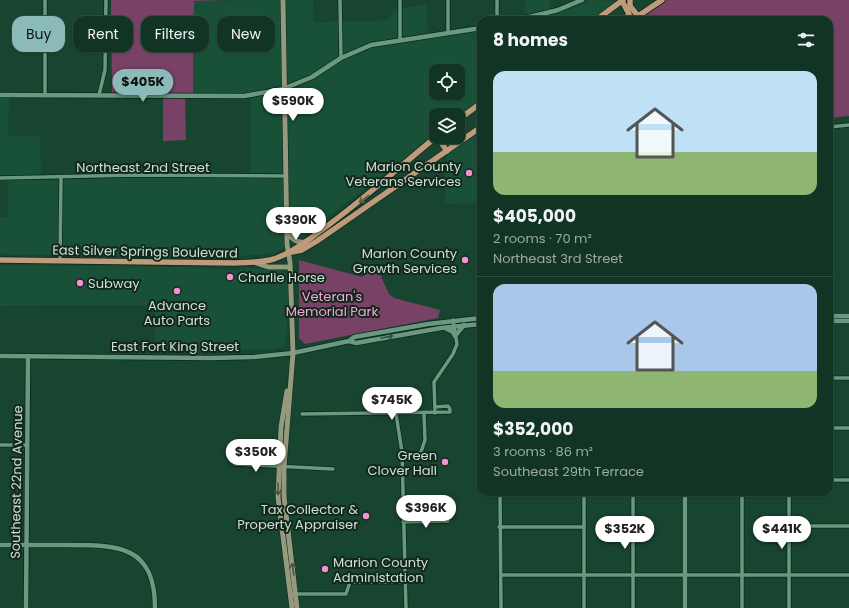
<!DOCTYPE html>
<meta charset="utf-8">
<style>
body{margin:0;font-family:Poppins,sans-serif;background:#1f3f31;color:#f1f3f6;height:100vh;display:flex;flex-direction:column;font-size:15px;white-space:nowrap}
*{box-sizing:border-box;margin:0}
p{font-size:13px;color:#9caaa6}
.icon{flex:none;width:22px;height:22px;fill:none;stroke:currentColor;stroke-width:2;stroke-linecap:round;stroke-linejoin:round}
.map{position:relative;flex:1;overflow:hidden}
.drawer{position:absolute;left:477px;top:16px;width:356px;height:480px;display:flex;flex-direction:column;background:#123424;border-radius:12px;box-shadow:0 1px 3px #0004,0 0 0 1px #314f41}
.drawer>*{flex:none}
.top-card{position:absolute;left:12px;top:16px;width:380px;height:36px;display:flex;gap:8px}
.fabs{position:absolute;left:429px;top:64px;display:grid;gap:8px}
.fabs a{display:grid;place-items:center;width:36px;height:36px;border-radius:8px;background:#123424;box-shadow:0 1px 3px #0004,0 0 0 1px #314f41;font-size:20px}
.price{position:absolute;translate:-50% -34px;padding:0 9px;border-radius:14px;background:#fff;color:#222;font-size:13px;line-height:26px;filter:drop-shadow(0 1px 2px #0008)}
.price::after{content:'';position:absolute;left:50%;top:24px;width:12px;height:9px;margin-left:-6px;background:inherit;clip-path:polygon(0 0,100% 0,50% 100%)}
.price.current{background:#8bbbb9;color:#111}
ul{padding:0;list-style:none}
li{display:grid;align-content:center;gap:8px;height:212px;padding:0 16px}
li+li{border-top:1px solid #314f41}
li span{display:grid;place-items:center;height:124px;border-radius:12px;color:#555}
li>.icon{margin-inline-start:auto}
span .icon{width:72px;height:72px;fill:#fffc;stroke-width:1}
li b{font-size:17px}
h2{display:flex;justify-content:space-between;align-items:center;height:48px;padding:0 16px;font-size:17px}
.pill{padding:0 14px;border-radius:12px;background:#123424;box-shadow:0 1px 3px #0004,0 0 0 1px #314f41;font-size:14px;line-height:36px}
.pill.current{background:#8bbbb9;color:#111}
.map>svg:first-child{display:block}
.built{fill:#195138;fill-rule:evenodd}
.green{fill:#784166}
.lines{fill:none;stroke-linecap:round;stroke-linejoin:round}
.minor-casing{stroke:#062a1a;stroke-width:5}
.tertiary-casing{stroke:#062a1a;stroke-width:6}
.secondary-casing{stroke:#062a1a;stroke-width:6}
.primary-casing{stroke:#062a1a;stroke-width:7}
.minor{stroke:#6a9980;stroke-width:3.5}
.tertiary{stroke:#6a9980;stroke-width:4.5}
.secondary{stroke:#95997e;stroke-width:5}
.primary{stroke:#bf9a7b;stroke-width:5.5}
.oneway{stroke:#615b47}
.oneway2{stroke:#324f40}
.oneway3{stroke:#485544}
.poi-dot{fill:#f491d3;stroke:#14271d;stroke-width:1.5}
.labels{text-anchor:middle;stroke-width:4;stroke-linejoin:round;paint-order:stroke}
.poi-label{font-size:13px;fill:#c9e1d3;stroke:#14271d;text-anchor:end}
.street-label{font-size:13px;fill:#c9e1d3;stroke:#14271d}
.park-label{font-size:13px;fill:#f5a5d9;stroke:#14271d}
</style>
<div class="map">
<svg width="849" height="608" viewBox="0 0 849 608">
<rect width="100%" height="100%" fill="#184530"/>
<g class="built">
<path d="M281 0V87L244 94H193L194 1Z"/>
<path d="M284 0H313L314 23 339 21V56L311 75 285 86Z"/>
<path d="M525 0H550V10L525 16Z"/>
<path d="M587 0 619 1 592 20H526L558 12Z"/>
<path d="M426 4 428 34 402 38V8Z"/>
<path d="M399 9V38L371 43 343 55 342 21 366 22 386 20 393 15V10Z"/>
<path d="M481 30V100L458 117V115H436V134L298 240 293 237 289 231 285 91 313 78 343 59 372 47ZM436 71H458V93H436Z"/>
<path d="M281 92 283 174H251V97Z"/>
<path d="M0 98H9L8 136H40L41 176H0Z"/>
<path d="M481 131V203L445 204 447 155Z"/>
<path d="M137 177 284 178 286 247 274 253 225 258 62 255 63 180Z"/>
<path d="M0 180H59L58 255 0 254V217H8V182L0 181Z"/>
<path d="M0 265 189 267 230 270 249 268 278 270 287 275 288 289 286 342 281 348 268 349 173 352 155 351V305L0 306Z"/>
</g>
<g class="green">
<path d="M111 0H227L194 1 193 94 112 93Z"/>
<path d="M666 0H849V116L829 118V20H639Z"/>
<path d="M163 97 185 98 186 140 163 141Z"/>
<path d="M299 260 362 277 368 271 379 272 389 294 394 298 440 310 438 318 305 344 299 338Z"/>
</g>
<g class="lines">
<g class="minor-casing">
<g id="minor">
<path d="M45 0V95"/>
<path d="M340 0 341 58"/>
<path d="M400 0V40"/>
<path d="M497 20V0"/>
<path d="M448 33V0"/>
<path d="M99 95 105 70 106 0"/>
<path d="M829 127 849 125"/>
<path d="M0 178 137 175 285 176"/>
<path d="M60 261 61 178"/>
<path d="M829 378H849"/>
<path d="M435 413 434 382 453 354 457 344 453 320"/>
<path d="M302 414 450 412V409L448 406 435 407"/>
<path d="M396 414 402 452 406 608"/>
<path d="M829 428H849"/>
<path d="M0 445H27"/>
<path d="M402 452 417 454 421 452 425 440 424 414"/>
<path d="M235 464 333 469"/>
<path d="M829 480H849"/>
<path d="M500 492 501 608"/>
<path d="M584 492V608"/>
<path d="M742 492V608"/>
<path d="M789 492V608"/>
<path d="M403 522 448 521"/>
<path d="M790 526H849"/>
<path d="M499 527H584"/>
<path d="M501 575H849"/>
<path d="M293 594H346L350 582H406"/>
<path d="M633 608V492"/>
</g>
</g>
<g class="tertiary-casing">
<g id="tertiary">
<path d="M517 20 558 10 582 0"/>
<path d="M0 95 244 96 283 89 312 77 341 58 371 45 481 28"/>
<path d="M829 316H849"/>
<path d="M829 321H849"/>
<path d="M445 328 453 332 455 336 464 325"/>
<path d="M349 341 356 343 441 328 481 324"/>
<path d="M0 356 210 358 254 357 293 353 349 341 354 337 428 324 481 318"/>
<path d="M0 545C22 545 45 545 67 545 118 545 155 545 155 608"/>
<path d="M26 608 28 356"/>
<path d="M685 608V492"/>
</g>
</g>
<g class="secondary-casing">
<g id="secondary">
<path d="M283 0 287 244 290 262 293 353 284 467V496L297 608"/>
<path d="M287 232C291 239 297 243 305 242"/>
<path d="M256 263 268 267H290"/>
<path d="M287 391 281 427 278 497 292 608"/>
</g>
</g>
<g class="primary-casing">
<g id="primary">
<path d="M630 0V6L638 16"/>
<path d="M622 1 629 14 625 20"/>
<path d="M596 20 623 0"/>
<path d="M632 20 662 0"/>
<path d="M458 120 481 103"/>
<path d="M437 137 447 151"/>
<path d="M292 252 302 250 317 241 481 127"/>
<path d="M0 260 235 263C248 262 261 263 274 259 292 253 308 240 323 229 363 200 398 168 436 137"/>
</g>
</g>
<use href="#minor" class="minor"/>
<use href="#tertiary" class="tertiary"/>
<use href="#secondary" class="secondary"/>
<use href="#primary" class="primary"/>
</g>
<defs><path id="oneway-shaft" d="M-6 0H5M1.5-3L5.5 0L1.5 3" fill="none" stroke-width="1.6" stroke-linecap="round" stroke-linejoin="round"/></defs>
<use class="oneway" href="#oneway-shaft" transform="translate(364 199) rotate(143)"/>
<use class="oneway2" href="#oneway-shaft" transform="translate(387 337) rotate(-10)"/>
<g class="oneway3">
<use href="#oneway-shaft" transform="translate(278 489) rotate(90)"/>
<use href="#oneway-shaft" transform="translate(293 569) rotate(-98)"/>
</g>
<g class="poi-dot">
<circle cx="469" cy="173" r="4"/>
<circle cx="465" cy="260" r="4"/>
<circle cx="230" cy="277" r="4"/>
<circle cx="80" cy="283" r="4"/>
<circle cx="177" cy="291" r="4"/>
<circle cx="445" cy="462" r="4"/>
<circle cx="366" cy="516" r="4"/>
<circle cx="325" cy="569" r="4"/>
</g>
<g class="labels">
<g class="poi-label">
<text x="461" y="171">Marion County<tspan x="461" dy="15">Veterans Services</tspan></text>
<text x="457" y="258">Marion County<tspan x="457" dy="15">Growth Services</tspan></text>
<text x="238" y="282" text-anchor="start">Charlie Horse</text>
<text x="88" y="288" text-anchor="start">Subway</text>
<text x="177" y="310" text-anchor="middle">Advance<tspan x="177" dy="15">Auto Parts</tspan></text>
<text x="437" y="460">Green<tspan x="437" dy="15">Clover Hall</tspan></text>
<text x="358" y="514">Tax Collector &amp;<tspan x="358" dy="15">Property Appraiser</tspan></text>
<text x="333" y="567" text-anchor="start">Marion County<tspan x="333" dy="15">Administation</tspan></text>
</g>
<g class="street-label">
<text x="143" y="172">Northeast 2nd Street</text>
<text transform="translate(145 251) rotate(1)" y="5">East Silver Springs Boulevard</text>
<text x="175" y="351">East Fort King Street</text>
<text transform="translate(16 482) rotate(-89)" y="5">Southeast 22nd Avenue</text>
</g>
<g class="park-label">
<text x="332" y="301">Veteran's<tspan x="332" dy="15">Memorial Park</tspan></text>
</g>
</g>
</svg>
<div class="fabs">
<a><svg class="icon" aria-label="locate" viewBox="0 0 24 24"><circle cx="12" cy="12" r="6"/><path d="M12 2v4M12 18v4M2 12h4M18 12h4"/></svg></a>
<a><svg class="icon" aria-label="layers" viewBox="0 0 24 24"><path d="M12 4l9 5-9 5-9-5zM3 14l9 5 9-5"/></svg></a>
</div>
<b class="price current" style="left:143px;top:103px">$405K</b>
<b class="price" style="left:293px;top:122px">$590K</b>
<b class="price" style="left:296px;top:241px">$390K</b>
<b class="price" style="left:392px;top:421px">$745K</b>
<b class="price" style="left:256px;top:473px">$350K</b>
<b class="price" style="left:426px;top:529px">$396K</b>
<b class="price" style="left:625px;top:550px">$352K</b>
<b class="price" style="left:782px;top:550px">$441K</b>
<div class="top-card">
<a class="pill current">Buy</a>
<a class="pill">Rent</a>
<a class="pill">Filters</a>
<a class="pill">New</a>
</div>
<section class="drawer">
<h2>8 homes<svg class="icon" aria-label="filters" viewBox="0 0 24 24"><path d="M4 7h16M4 17h16"/><circle cx="9" cy="7" r="2"/><circle cx="15" cy="17" r="2"/></svg></h2>
<ul>
<li><span style="background:linear-gradient(#bfe0f5 65%,#8fb573 0)"><svg class="icon" aria-label="home" viewBox="0 0 24 24"><path d="M3 11l9-7 9 7M6 9v11h12V9"/></svg></span><div><b>$405,000</b><p>2 rooms · 70 m²</p><p>Northeast 3rd Street</p></div></li>
<li><span style="background:linear-gradient(#a9c7e8 70%,#8fb573 0)"><svg class="icon" aria-label="home" viewBox="0 0 24 24"><path d="M3 11l9-7 9 7M6 9v11h12V9"/></svg></span><div><b>$352,000</b><p>3 rooms · 86 m²</p><p>Southeast 29th Terrace</p></div></li>
</ul>
</section>
</div>
